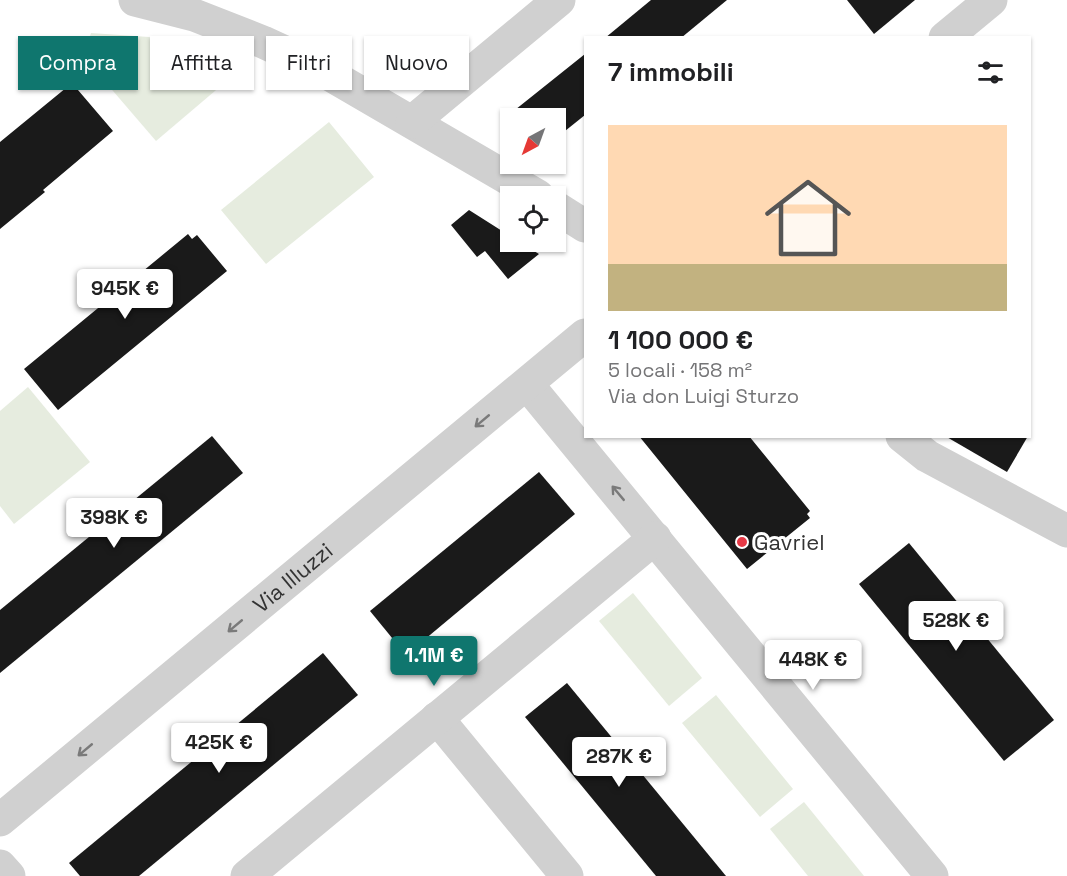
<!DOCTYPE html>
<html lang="it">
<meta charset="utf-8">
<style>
body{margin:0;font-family:"Space Grotesk",sans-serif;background:#f6f6f6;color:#202124;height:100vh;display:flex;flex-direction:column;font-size:22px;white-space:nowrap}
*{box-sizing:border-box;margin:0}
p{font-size:20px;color:#757577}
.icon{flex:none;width:33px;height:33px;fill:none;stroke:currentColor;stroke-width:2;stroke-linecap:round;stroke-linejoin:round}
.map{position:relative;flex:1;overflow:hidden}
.sheet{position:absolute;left:584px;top:36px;width:447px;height:402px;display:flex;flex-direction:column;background:#fff;border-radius:0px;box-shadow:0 2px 4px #0004}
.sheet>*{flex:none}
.hud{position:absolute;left:18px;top:36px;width:476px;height:54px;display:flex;gap:12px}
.needle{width:39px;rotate:221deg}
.controls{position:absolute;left:500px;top:108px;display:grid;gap:12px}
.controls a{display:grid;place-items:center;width:66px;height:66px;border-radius:0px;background:#fff;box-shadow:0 2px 4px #0004;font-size:30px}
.price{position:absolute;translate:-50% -51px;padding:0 14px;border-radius:6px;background:#fff;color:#222;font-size:20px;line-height:39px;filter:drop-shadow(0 2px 3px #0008)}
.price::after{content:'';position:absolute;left:50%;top:36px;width:18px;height:14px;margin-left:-9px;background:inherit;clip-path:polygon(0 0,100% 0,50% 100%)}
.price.current{background:#0f766e;color:#fff}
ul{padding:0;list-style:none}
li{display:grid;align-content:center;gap:12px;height:318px;padding:0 24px}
li span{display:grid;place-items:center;height:186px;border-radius:0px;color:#555}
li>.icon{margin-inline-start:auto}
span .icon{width:108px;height:108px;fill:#fffc;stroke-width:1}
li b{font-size:26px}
h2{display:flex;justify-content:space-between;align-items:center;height:72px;padding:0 24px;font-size:26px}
.chip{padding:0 21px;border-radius:0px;background:#fff;box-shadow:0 2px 4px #0004;font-size:21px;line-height:54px}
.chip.current{background:#0f766e;color:#fff}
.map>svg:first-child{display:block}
.green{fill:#e6ecdf}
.building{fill:#1a1a1a}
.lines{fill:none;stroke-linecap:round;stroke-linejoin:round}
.street{stroke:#d0d0d0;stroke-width:33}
.oneway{stroke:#7a7a7a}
.poi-dot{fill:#e63946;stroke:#fff;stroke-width:2}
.labels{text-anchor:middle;stroke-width:6;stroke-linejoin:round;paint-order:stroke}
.poi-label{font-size:22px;fill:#333;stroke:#fff;text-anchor:start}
.street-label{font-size:22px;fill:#333;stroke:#fff}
</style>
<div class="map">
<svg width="1067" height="876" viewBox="0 0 1067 876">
<rect width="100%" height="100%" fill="#fff"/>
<g class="green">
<path d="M91 33 149 37 242 68 156 141 83 56Z"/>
<path d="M329 122 374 177 266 264 221 210Z"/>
<path d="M28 387 90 462 14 524 0 506V411Z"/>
<path d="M633 593 702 678 669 706 599 621Z"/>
<path d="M716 695 793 789 760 817 682 723Z"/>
<path d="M804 802 864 876H808L770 829Z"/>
</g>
<g class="building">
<path d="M651 0H727L681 38H605Z"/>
<path d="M847 0H915L874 34Z"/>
<path d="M585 54V115L555 139V118H505Z"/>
<path d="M72 83 113 131 43 190 45 192 0 229V142Z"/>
<path d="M469 210 510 236V242H519L539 254 508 279 485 251 477 257 451 225Z"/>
<path d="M188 234 192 239 197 235 227 271 58 410 24 369Z"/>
<path d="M212 436 243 473 0 673V610Z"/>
<path d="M639 436H749L810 511 807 514 810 518 747 569Z"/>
<path d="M945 436H1028L1007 472Z"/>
<path d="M539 472 575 514 406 655 370 611Z"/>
<path d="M909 543 1054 720 1004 761 859 584Z"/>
<path d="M323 653 358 695 139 876H80L69 863Z"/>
<path d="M567 683 726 876H656L525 717Z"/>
</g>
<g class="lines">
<g class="street">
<path d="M135 0 194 15 263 42 315 66 538 196"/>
<path d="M945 38 991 0"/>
<path d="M412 122 559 0"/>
<path d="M555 207 585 226"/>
<path d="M527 384 932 876"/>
<path d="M902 436 927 456 1067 531"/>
<path d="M437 718 567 876"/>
<path id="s1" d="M0 820 585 335"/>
<path d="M0 866 9 876"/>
<path d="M247 876 655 538"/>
</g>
</g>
<defs><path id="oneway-shaft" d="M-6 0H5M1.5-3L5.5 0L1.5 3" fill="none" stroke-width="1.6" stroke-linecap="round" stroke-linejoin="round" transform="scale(1.5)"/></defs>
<g class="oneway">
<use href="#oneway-shaft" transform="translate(482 421) rotate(140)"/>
<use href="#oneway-shaft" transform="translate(618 493) rotate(-130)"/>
<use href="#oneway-shaft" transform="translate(235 626) rotate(140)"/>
<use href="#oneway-shaft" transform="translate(85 750) rotate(140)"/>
</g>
<circle class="poi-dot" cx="742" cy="542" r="6"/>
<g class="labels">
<g class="poi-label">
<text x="754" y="550">Gavriel</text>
</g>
<g class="street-label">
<text dy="8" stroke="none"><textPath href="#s1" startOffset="380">Via Illuzzi</textPath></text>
</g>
</g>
</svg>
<div class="controls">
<a><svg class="needle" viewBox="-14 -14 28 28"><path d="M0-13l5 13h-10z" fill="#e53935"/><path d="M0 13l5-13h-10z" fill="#757577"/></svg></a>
<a><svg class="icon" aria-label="locate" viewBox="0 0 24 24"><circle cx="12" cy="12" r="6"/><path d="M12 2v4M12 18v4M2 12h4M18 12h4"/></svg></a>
</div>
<b class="price" style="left:125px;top:320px">945K €</b>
<b class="price" style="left:114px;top:549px">398K €</b>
<b class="price" style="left:956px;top:652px">528K €</b>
<b class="price current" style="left:434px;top:687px">1.1M €</b>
<b class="price" style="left:813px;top:691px">448K €</b>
<b class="price" style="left:219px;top:774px">425K €</b>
<b class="price" style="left:619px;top:788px">287K €</b>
<div class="hud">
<a class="chip current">Compra</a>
<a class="chip">Affitta</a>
<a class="chip">Filtri</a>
<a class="chip">Nuovo</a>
</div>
<section class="sheet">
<h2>7 immobili<svg class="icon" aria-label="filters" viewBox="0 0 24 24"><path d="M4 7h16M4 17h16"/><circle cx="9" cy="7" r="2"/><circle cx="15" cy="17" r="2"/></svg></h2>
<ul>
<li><span style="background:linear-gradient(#ffd9b3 75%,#c2b280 0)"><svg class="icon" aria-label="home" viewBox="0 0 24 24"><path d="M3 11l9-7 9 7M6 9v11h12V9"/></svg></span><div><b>1 100 000 €</b><p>5 locali · 158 m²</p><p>Via don Luigi Sturzo</p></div></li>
</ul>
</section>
</div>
